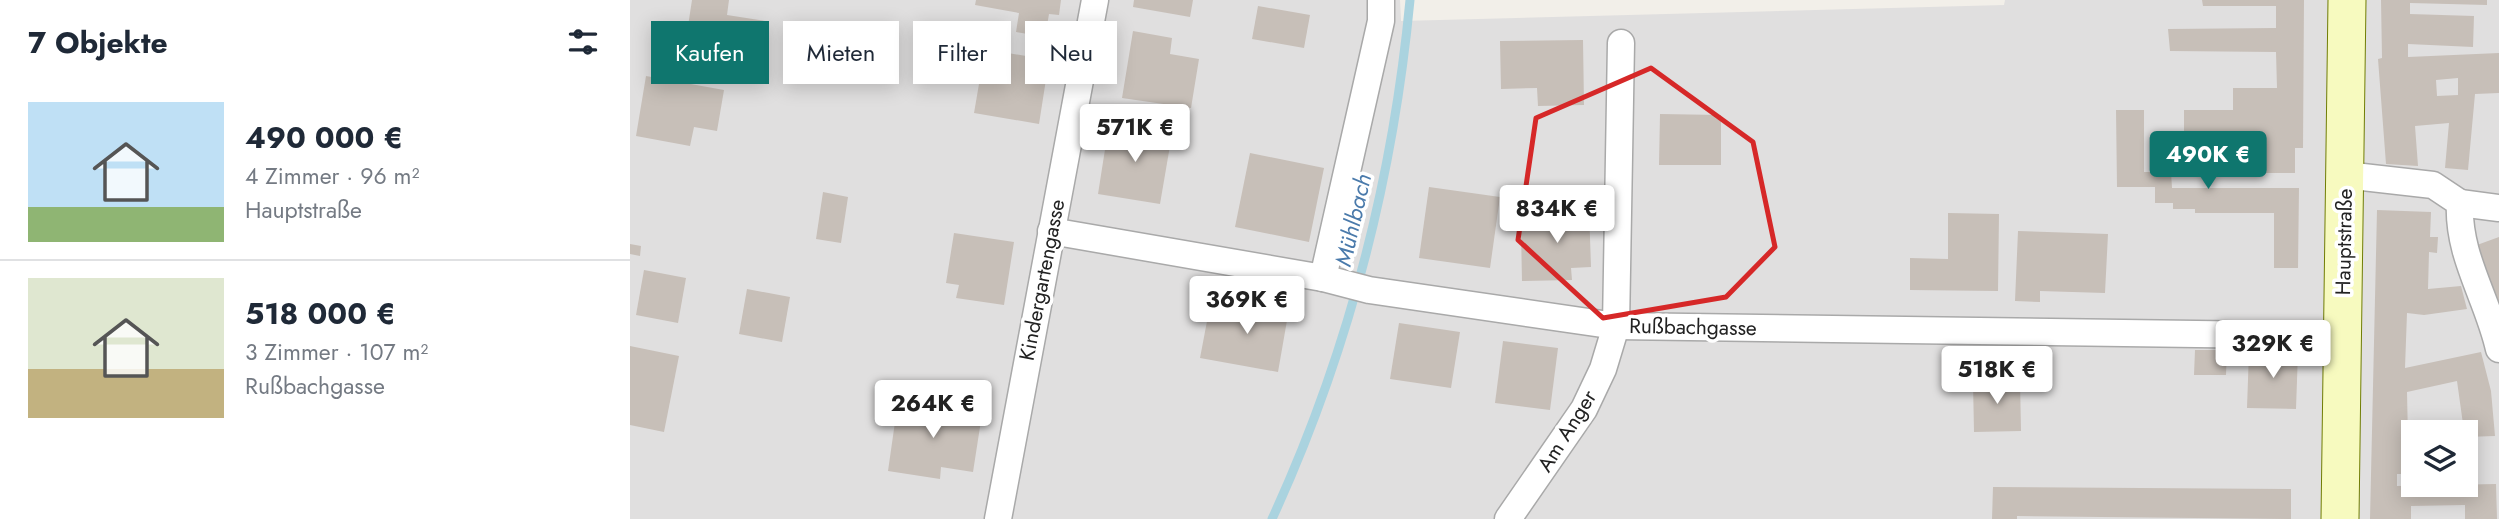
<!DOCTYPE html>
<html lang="de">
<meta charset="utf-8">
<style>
body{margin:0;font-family:Jost,sans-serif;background:#f6f6f7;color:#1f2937;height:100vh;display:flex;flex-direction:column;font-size:26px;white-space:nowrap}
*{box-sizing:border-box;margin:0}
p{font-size:23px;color:#747a83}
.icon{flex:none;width:38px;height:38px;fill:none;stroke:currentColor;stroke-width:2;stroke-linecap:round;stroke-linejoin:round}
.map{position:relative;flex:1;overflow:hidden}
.side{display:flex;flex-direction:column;background:#fff;width:630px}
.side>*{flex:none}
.banner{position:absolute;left:21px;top:21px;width:665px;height:63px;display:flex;gap:14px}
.fabs{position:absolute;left:1771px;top:420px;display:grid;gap:14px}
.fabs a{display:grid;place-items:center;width:77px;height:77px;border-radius:0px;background:#fff;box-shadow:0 4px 18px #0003;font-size:35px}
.price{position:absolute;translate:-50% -60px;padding:0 16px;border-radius:7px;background:#fff;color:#222;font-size:23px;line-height:46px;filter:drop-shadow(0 2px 4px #0008)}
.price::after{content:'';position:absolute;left:50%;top:42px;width:21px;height:16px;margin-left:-10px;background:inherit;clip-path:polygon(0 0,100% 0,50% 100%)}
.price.selected{background:#0f766e;color:#fff}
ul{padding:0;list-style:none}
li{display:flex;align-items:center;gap:21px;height:175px;padding:0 28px}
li+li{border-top:2px solid #e0e1e3}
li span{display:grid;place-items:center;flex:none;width:196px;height:140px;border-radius:0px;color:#555}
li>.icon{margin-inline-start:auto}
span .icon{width:84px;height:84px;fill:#fffc;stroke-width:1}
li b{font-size:30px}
h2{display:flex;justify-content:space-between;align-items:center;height:84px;padding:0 28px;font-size:30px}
.chip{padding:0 24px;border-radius:0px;background:#fff;box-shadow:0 4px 18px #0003;font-size:24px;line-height:63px}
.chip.selected{background:#0f766e;color:#fff}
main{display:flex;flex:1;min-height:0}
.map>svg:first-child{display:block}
.residential{fill:#e0dfdf;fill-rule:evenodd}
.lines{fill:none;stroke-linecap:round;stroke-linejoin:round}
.stream{stroke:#aad3df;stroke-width:9}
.building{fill:#c7bfb8;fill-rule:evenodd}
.street-casing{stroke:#a9a9a9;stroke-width:29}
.secondary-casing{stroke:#707d05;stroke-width:39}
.street{stroke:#fff;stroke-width:26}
.secondary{stroke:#f7fabf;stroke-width:37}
.marked{fill:none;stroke:#d62828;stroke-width:5;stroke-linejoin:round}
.labels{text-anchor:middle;stroke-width:7;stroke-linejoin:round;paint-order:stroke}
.street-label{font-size:21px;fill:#222;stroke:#fff}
.water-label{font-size:23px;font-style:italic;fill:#4a7aab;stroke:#fff}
</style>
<main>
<section class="side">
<h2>7 Objekte<svg class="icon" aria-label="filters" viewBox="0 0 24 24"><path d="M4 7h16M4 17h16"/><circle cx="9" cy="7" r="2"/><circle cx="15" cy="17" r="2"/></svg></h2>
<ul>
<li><span style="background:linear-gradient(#bfe0f5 75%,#8fb573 0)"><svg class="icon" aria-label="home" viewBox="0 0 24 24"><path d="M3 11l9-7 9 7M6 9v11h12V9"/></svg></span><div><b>490 000 €</b><p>4 Zimmer · 96 m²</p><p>Hauptstraße</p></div></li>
<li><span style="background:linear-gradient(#dfe7d0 65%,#c2b280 0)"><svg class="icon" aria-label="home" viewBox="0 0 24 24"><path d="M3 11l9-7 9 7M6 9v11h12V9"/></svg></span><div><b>518 000 €</b><p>3 Zimmer · 107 m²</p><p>Rußbachgasse</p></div></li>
</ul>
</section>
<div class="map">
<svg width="1869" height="519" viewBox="0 0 1869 519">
<rect width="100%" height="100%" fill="#f2efe9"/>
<path class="residential" d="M0 0H770L771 21 1374 5 1375 0H1869V519H0ZM1783 432H1836V485H1783Z"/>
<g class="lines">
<path class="stream" d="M642 519C717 356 763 179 780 0"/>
</g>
<g class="building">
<path d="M62 0H99L97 15 135 21 127 71 53 59Z"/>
<path d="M346 0H431L429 15 419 14 415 37 386 32 389 13 345 5Z"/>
<path d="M504 0H563L560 17 503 7Z"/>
<path d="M1572 0H1674L1673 148H1665V173H1619V136H1554V110H1603V88H1647L1646 52 1540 51 1538 29 1646 28V6H1573Z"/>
<path d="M1751 0H1857V5L1780 3V14L1844 16 1843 47 1778 44V57L1869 53V93L1845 94 1838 170 1815 168 1819 123 1785 126 1788 166 1756 164 1748 59 1752 58ZM1828 78V95L1807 96 1806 80Z"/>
<path d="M628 6 680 15 674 48 622 39Z"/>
<path d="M503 31 542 38 540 54 569 59 561 108 492 98Z"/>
<path d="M953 40 954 105 908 106 907 88 871 89 870 41Z"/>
<path d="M355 49 419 60 409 124 344 113Z"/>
<path d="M16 76 94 90 87 131 64 127 60 146 6 136Z"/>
<path d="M1486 110H1514V172H1541L1542 188H1669L1668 268H1644V213H1565V209H1543V203H1525V187H1487Z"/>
<path d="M1030 114 1091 115V165H1029Z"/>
<path d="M479 124 542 134 530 204 468 194Z"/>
<path d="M620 153 694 168 679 242 605 227Z"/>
<path d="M799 187 870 197 860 268 789 258Z"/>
<path d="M193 192 218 197 211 243 186 239Z"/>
<path d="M959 208 961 267 941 268 942 280 892 281 891 231 912 230 911 209Z"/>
<path d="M1747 210 1801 212 1800 237H1808L1807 253 1799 252 1798 289 1831 286 1837 309 1794 315 1777 313 1775 368 1851 352 1861 391 1865 436 1836 437V432H1829L1828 424H1833L1827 381 1777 392 1778 439 1783 438V457H1774L1775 474H1767V486L1866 484 1867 519H1835V505L1781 506V519H1740Z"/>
<path d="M1318 213 1369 214 1368 291 1280 290V258L1318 259Z"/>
<path d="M1388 231 1478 234 1475 293 1410 291V302L1385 301Z"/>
<path d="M324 233 384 242 374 305 326 298 329 285 316 283Z"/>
<path d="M1869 237V312L1847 245Z"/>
<path d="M0 244 11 246 10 256 0 254Z"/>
<path d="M14 270 56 278 48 323 6 315Z"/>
<path d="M117 289 160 297 152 342 109 334Z"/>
<path d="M599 298 659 309 648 372 570 358 578 316 596 319Z"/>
<path d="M769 323 830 332 821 388 760 379Z"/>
<path d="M873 341 928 348 920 410 865 403Z"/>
<path d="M0 346 49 356 34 432 0 425Z"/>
<path d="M1565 350H1597L1596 375H1564Z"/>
<path d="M1619 351 1668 352 1666 409 1617 408Z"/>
<path d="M1390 380 1391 431 1344 432 1343 382Z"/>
<path d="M268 401 352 414 343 472 311 467 310 479 258 471Z"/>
<path d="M1363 487 1661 489V519L1387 516V519H1362Z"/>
</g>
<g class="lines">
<g class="street-casing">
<g id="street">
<path d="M1715 175 1803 185 1830 203C1827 255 1858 299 1869 349"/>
<path d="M1830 203 1869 208"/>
<path d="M421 231 693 278 739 290 986 326 1712 336"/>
<path d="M693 278 751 21V0"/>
<path d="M368 519 465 0"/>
<path d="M878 519 954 409 973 369 986 326 991 43"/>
</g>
</g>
<g class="secondary-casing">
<path id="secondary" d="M1710 519 1717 0"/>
</g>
<use href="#street" class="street"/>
<use href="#secondary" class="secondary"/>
</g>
<path class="marked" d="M1021 68 1123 142 1145 247 1096 297 973 318 888 240 906 118Z"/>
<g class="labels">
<g class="street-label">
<text transform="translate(1714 242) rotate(-89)" y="7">Hauptstraße</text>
<text transform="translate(412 280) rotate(-79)" y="7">Kindergartengasse</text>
<text transform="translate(1063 327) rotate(1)" y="7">Rußbachgasse</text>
<text transform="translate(937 431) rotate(-58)" y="7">Am Anger</text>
</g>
<g class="water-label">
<text transform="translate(723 220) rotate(-77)" y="8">Mühlbach</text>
</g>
</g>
</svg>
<div class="fabs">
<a><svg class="icon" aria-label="layers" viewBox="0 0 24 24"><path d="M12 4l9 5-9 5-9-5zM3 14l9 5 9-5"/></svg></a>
</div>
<b class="price" style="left:505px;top:164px">571K €</b>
<b class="price selected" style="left:1578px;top:191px">490K €</b>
<b class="price" style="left:927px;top:245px">834K €</b>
<b class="price" style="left:617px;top:336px">369K €</b>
<b class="price" style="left:1643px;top:380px">329K €</b>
<b class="price" style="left:1367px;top:406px">518K €</b>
<b class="price" style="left:303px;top:440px">264K €</b>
<div class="banner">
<a class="chip selected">Kaufen</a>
<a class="chip">Mieten</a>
<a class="chip">Filter</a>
<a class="chip">Neu</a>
</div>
</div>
</main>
